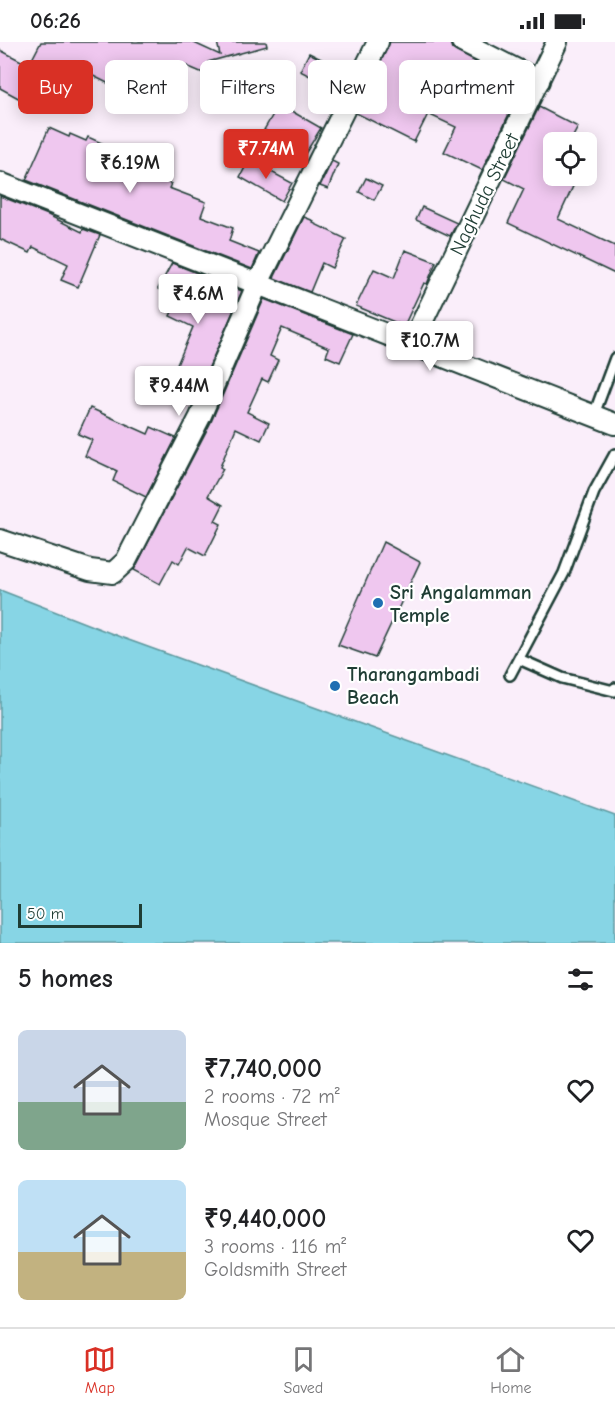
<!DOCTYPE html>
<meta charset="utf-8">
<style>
body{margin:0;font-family:"Comic Neue",sans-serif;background:#f2f2f2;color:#202124;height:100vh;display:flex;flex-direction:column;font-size:22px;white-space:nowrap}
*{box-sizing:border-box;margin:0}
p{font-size:20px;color:#757577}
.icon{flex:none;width:33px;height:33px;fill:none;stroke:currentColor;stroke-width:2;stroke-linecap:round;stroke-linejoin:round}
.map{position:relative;height:901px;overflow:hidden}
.details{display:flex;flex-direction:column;background:#fff;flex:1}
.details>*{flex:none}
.banner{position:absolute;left:18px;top:18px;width:579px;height:54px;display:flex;gap:12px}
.tools{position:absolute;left:543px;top:90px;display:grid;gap:12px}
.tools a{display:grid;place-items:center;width:54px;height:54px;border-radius:9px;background:#fff;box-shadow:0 3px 15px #0003;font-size:30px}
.scale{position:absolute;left:18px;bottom:15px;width:124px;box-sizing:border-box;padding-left:6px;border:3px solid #1f3d34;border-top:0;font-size:16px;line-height:21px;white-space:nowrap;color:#1f3d34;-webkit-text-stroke:4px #fff;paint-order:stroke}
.price{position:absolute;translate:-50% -51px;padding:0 14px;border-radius:6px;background:#fff;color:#222;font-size:20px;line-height:39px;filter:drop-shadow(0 2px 3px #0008)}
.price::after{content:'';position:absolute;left:50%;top:36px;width:18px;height:14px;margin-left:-9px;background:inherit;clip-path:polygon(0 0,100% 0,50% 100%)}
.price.current{background:#d93025;color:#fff}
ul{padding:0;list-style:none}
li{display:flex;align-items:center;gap:18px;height:150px;padding:0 18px}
li span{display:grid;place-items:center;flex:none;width:168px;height:120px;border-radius:9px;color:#555}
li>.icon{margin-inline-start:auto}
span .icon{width:72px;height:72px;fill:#fffc;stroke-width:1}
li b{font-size:26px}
h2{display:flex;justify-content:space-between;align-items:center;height:72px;padding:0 18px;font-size:26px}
.tag{padding:0 21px;border-radius:9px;background:#fff;box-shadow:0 3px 15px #0003;font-size:21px;line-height:54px}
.tag.current{background:#d93025;color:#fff}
.status{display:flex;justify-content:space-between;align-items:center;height:42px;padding:0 30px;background:#fff;direction:ltr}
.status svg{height:16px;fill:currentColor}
.dock{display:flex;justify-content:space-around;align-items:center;height:84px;border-top:2px solid #e0e0e0;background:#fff;font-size:16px;color:#757577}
.dock a{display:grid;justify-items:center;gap:3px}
.dock .current{color:#d93025}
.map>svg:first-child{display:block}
.water{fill:#87d5e5;stroke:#5d989e;stroke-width:1.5}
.building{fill:#efc7ef;stroke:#1f3d34;stroke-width:1.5}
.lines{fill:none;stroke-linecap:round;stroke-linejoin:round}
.lane-casing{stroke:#1f3d34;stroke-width:14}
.street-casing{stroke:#1f3d34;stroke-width:24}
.lane{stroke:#fff;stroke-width:9}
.street{stroke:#fff;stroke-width:20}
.poi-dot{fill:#1f6fb2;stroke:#fff;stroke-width:2}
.labels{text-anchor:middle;stroke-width:4.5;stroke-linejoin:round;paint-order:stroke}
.street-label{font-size:20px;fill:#1f3d34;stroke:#fff}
.poi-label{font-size:20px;font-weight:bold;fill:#1f3d34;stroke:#fff;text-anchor:start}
</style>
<div class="status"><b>06:26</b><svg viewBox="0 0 49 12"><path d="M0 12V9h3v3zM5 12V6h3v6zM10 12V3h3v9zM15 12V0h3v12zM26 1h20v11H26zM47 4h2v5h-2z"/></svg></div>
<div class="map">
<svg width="615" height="901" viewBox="0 0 615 901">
<rect width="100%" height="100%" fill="#faeefa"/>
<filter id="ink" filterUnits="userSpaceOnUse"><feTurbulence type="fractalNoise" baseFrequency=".0167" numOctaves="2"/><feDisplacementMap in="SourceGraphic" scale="12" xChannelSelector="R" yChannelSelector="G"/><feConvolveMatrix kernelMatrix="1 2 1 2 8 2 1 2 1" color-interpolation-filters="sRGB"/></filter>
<g filter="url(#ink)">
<path class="water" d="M0 548 123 596 615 774V901H0Z"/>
<g class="building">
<path d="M41 0H192L220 13 217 0H266L267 4 208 20 203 31 182 22 160 67 67 21 42 69 0 46V8L29 23Z"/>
<path d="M390 0H450L452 7 476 20 474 22 522 45 482 128 444 110 456 85 428 72 414 100 356 71Z"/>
<path d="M309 11 349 31 340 49 300 29Z"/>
<path d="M279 62 321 86 305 112 264 88Z"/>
<path d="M539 65 578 85 570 100H554V134H563L575 140 558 177 615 204V232L508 181 524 147 504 137Z"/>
<path d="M49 86 69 95 70 92 86 99 88 95 124 111 118 122 171 142 169 146 206 160 201 174 233 186 229 199 259 211 252 227 26 138Z"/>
<path d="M249 118 292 141 282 159 240 135Z"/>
<path d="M332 119 338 122 328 147 320 144Z"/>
<path d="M366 136 382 144 374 158 359 150Z"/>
<path d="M0 154 48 173 82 190 83 187 100 193 78 245 61 238 68 222 33 205 30 211 0 197Z"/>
<path d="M422 165 457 181 450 194 416 178Z"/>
<path d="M304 175 314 179 313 181 346 197 332 226 322 221 310 250 274 236Z"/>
<path d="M405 208 436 220 427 242 424 241 404 284 356 264 374 227 394 236Z"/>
<path d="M172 221 242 249 193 362 165 351 193 285 170 274 178 257 158 247Z"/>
<path d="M264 257 353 292 340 320 326 314 329 306 282 286 270 314 278 318 268 340 262 337 247 370 269 381 261 398 236 386 220 425 223 427 208 454 223 463 215 479 221 482 205 514 188 505 179 522 173 518 160 542 134 528 211 380Z"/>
<path d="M90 366 148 392 151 385 176 396 146 455 113 439 117 429 85 414 92 398 78 392Z"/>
<path d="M383 500 420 520 375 616 338 603Z"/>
</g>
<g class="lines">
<g class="lane-casing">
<g id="lane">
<path d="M593 375 615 316"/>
<path d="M519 617 562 636 614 649 615 646"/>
<path d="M510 633 564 531 594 450 615 412"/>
</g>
</g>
<g class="street-casing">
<g id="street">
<path d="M462 0 539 39"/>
<path d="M0 141 615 382"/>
<path d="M411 303 557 0"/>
<path d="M0 498 90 528 113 531 126 519 200 375 257 243 378 0"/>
</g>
</g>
<use href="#lane" class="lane"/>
<use href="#street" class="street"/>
</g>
</g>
<g class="poi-dot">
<circle cx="378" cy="561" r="6"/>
<circle cx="335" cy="644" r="6"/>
</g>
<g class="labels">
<g class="street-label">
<text transform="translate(484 152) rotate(-64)" y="7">Naghuda Street</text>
</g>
<g class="poi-label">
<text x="390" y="557">Sri Angalamman<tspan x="390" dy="23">Temple</tspan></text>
<text x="347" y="639">Tharangambadi<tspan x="347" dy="23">Beach</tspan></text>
</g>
</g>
</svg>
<div class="tools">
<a><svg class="icon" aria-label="locate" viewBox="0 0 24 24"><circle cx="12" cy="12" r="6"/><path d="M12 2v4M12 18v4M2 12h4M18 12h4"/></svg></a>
</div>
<div class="scale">50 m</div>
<b class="price current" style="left:266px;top:138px">₹7.74M</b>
<b class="price" style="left:130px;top:152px">₹6.19M</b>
<b class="price" style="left:198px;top:283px">₹4.6M</b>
<b class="price" style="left:430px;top:330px">₹10.7M</b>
<b class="price" style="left:179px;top:375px">₹9.44M</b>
<div class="banner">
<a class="tag current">Buy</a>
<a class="tag">Rent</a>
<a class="tag">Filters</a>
<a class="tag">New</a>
<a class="tag">Apartment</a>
</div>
</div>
<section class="details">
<h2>5 homes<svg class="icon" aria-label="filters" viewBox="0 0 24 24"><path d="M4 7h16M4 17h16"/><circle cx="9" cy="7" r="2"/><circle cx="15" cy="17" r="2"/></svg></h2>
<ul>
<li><span style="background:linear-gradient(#c9d6e8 60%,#7fa58c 0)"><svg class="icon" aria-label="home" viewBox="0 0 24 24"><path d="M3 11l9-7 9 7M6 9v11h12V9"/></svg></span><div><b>₹7,740,000</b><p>2 rooms · 72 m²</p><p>Mosque Street</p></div><svg class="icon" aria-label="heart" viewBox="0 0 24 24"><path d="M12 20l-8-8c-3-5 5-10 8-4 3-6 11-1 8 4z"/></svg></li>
<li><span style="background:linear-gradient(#bfe0f5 60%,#c2b280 0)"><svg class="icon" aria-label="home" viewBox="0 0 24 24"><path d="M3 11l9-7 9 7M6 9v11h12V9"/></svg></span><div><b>₹9,440,000</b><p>3 rooms · 116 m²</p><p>Goldsmith Street</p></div><svg class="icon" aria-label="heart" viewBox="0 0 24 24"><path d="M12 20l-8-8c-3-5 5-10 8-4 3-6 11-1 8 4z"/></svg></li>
</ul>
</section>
<nav class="dock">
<a class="current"><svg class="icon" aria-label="map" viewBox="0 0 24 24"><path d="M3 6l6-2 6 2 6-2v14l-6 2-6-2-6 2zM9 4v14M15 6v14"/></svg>Map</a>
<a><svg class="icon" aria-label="saved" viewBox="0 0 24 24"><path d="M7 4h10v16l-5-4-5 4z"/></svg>Saved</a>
<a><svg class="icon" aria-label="home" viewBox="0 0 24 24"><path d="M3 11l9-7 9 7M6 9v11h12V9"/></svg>Home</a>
</nav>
